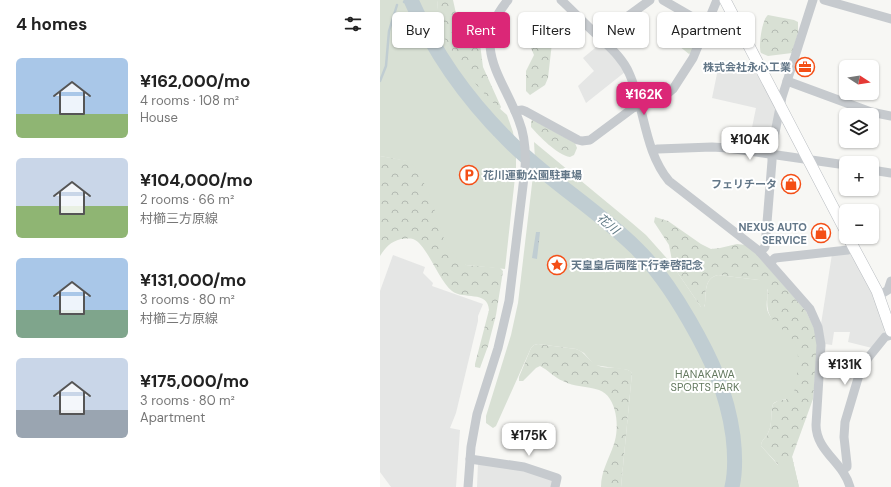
<!DOCTYPE html>
<meta charset="utf-8">
<style>
body{margin:0;font-family:"DM Sans","Noto Sans JP",sans-serif;background:#f2f2f2;color:#222;height:100vh;display:flex;flex-direction:column;font-size:15px;white-space:nowrap}
*{box-sizing:border-box;margin:0}
p{font-size:13px;color:#767676}
.icon{flex:none;width:22px;height:22px;fill:none;stroke:currentColor;stroke-width:2;stroke-linecap:round;stroke-linejoin:round}
.map{position:relative;flex:1;overflow:hidden}
.drawer{display:flex;flex-direction:column;background:#fff;width:380px}
.drawer>*{flex:none}
.top-card{position:absolute;left:12px;top:12px;width:380px;height:36px;display:flex;gap:8px}
.needle{width:26px;rotate:102deg}
.fabs{position:absolute;left:459px;top:60px;display:grid;gap:8px}
.fabs a{display:grid;place-items:center;width:40px;height:40px;border-radius:6px;background:#fff;box-shadow:0 1px 3px #0004;font-size:20px}
.price{position:absolute;translate:-50% -34px;padding:0 9px;border-radius:8px;background:#fff;color:#222;font-size:13px;line-height:26px;filter:drop-shadow(0 1px 2px #0008)}
.price::after{content:'';position:absolute;left:50%;top:24px;width:12px;height:9px;margin-left:-6px;background:inherit;clip-path:polygon(0 0,100% 0,50% 100%)}
.price.current{background:#db2777;color:#fff}
ul{padding:0;list-style:none}
li{display:flex;align-items:center;gap:12px;height:100px;padding:0 16px}
li span{display:grid;place-items:center;flex:none;width:112px;height:80px;border-radius:6px;color:#555}
li>.icon{margin-inline-start:auto}
span .icon{width:48px;height:48px;fill:#fffc;stroke-width:1}
li b{font-size:17px}
h2{display:flex;justify-content:space-between;align-items:center;height:48px;padding:0 16px;font-size:17px}
.chip{padding:0 14px;border-radius:6px;background:#fff;box-shadow:0 1px 3px #0004;font-size:14px;line-height:36px}
.chip.current{background:#db2777;color:#fff}
main{display:flex;flex:1;min-height:0}
.map>svg:first-child{display:block}
.built{fill:#e5e6e5}
.forest{fill:url(#forest-crowns)}
.park{fill:#d8e0d4}
.water{fill:url(#water-ripples)}
.lines{fill:none;stroke-linecap:round;stroke-linejoin:round}
.stream{stroke:#c0cdd2;stroke-width:2.5}
.river{stroke:#c0cdd2;stroke-width:15}
.major-casing{stroke:#b9bdc1;stroke-width:12}
.minor{stroke:#c6cace;stroke-width:9}
.major{stroke:#fff;stroke-width:11}
.labels{text-anchor:middle;stroke-width:4;stroke-linejoin:round;paint-order:stroke}
.poi-label{font-size:11px;font-weight:bold;fill:#637788;stroke:#fff;text-anchor:end}
.park-label{font-size:11px;fill:#64795f;stroke:#fff}
.water-label{font-size:12px;font-style:italic;fill:#5f7984;stroke:#fff}
</style>
<main>
<section class="drawer">
<h2>4 homes<svg class="icon" aria-label="filters" viewBox="0 0 24 24"><path d="M4 7h16M4 17h16"/><circle cx="9" cy="7" r="2"/><circle cx="15" cy="17" r="2"/></svg></h2>
<ul>
<li><span style="background:linear-gradient(#a9c7e8 70%,#8fb573 0)"><svg class="icon" aria-label="home" viewBox="0 0 24 24"><path d="M3 11l9-7 9 7M6 9v11h12V9"/></svg></span><div><b>¥162,000/mo</b><p>4 rooms · 108 m²</p><p>House</p></div></li>
<li><span style="background:linear-gradient(#c9d6e8 60%,#8fb573 0)"><svg class="icon" aria-label="home" viewBox="0 0 24 24"><path d="M3 11l9-7 9 7M6 9v11h12V9"/></svg></span><div><b>¥104,000/mo</b><p>2 rooms · 66 m²</p><p>村櫛三方原線</p></div></li>
<li><span style="background:linear-gradient(#a9c7e8 65%,#7fa58c 0)"><svg class="icon" aria-label="home" viewBox="0 0 24 24"><path d="M3 11l9-7 9 7M6 9v11h12V9"/></svg></span><div><b>¥131,000/mo</b><p>3 rooms · 80 m²</p><p>村櫛三方原線</p></div></li>
<li><span style="background:linear-gradient(#c9d6e8 65%,#9aa5b1 0)"><svg class="icon" aria-label="home" viewBox="0 0 24 24"><path d="M3 11l9-7 9 7M6 9v11h12V9"/></svg></span><div><b>¥175,000/mo</b><p>3 rooms · 80 m²</p><p>Apartment</p></div></li>
</ul>
</section>
<div class="map">
<svg width="511" height="487" viewBox="0 0 511 487">
<defs>
<pattern id="forest-crowns" width="20" height="18" patternUnits="userSpaceOnUse"><rect width="20" height="18" fill="#d8e0d4"/><path d="M2 6a3 3 0 1 1 6 0M12 15a3 3 0 1 1 6 0" fill="none" stroke="#b3bab2"/></pattern>
<pattern id="water-ripples" width="26" height="14" patternUnits="userSpaceOnUse"><rect width="26" height="14" fill="#c0cdd2"/><path d="M2 4q2-2 4 0t4 0M15 11q2-2 4 0t4 0" fill="none" stroke="#a0abb0"/></pattern>
</defs>
<rect width="100%" height="100%" fill="#f7f7f4"/>
<g class="built">
<path d="M221 43 231 53 245 72 206 103 198 86 214 71 203 58Z"/>
<path d="M339 64 358 68H374L397 111 389 148 386 150 368 147 376 108 332 98Z"/>
<path d="M468 253 472 255 488 285 496 302 505 328 504 333 492 348 468 342 470 332H454L452 345 445 344 441 324 452 254Z"/>
<path d="M13 255 45 267 43 273 53 283 52 286 103 304 98 316V321L76 413 70 428 80 430 76 487H11L0 472V291Z"/>
<path d="M98 463 144 470 171 479 173 481 171 487H97Z"/>
</g>
<g class="forest">
<path d="M57 0H73L77 18 81 22 95 20 101 22 100 44 103 67 121 107 120 109C105 102 66 47 61 31 58 21 58 10 57 0Z"/>
<path d="M338 14 342 16 343 20 341 34 337 37 329 38 327 36 335 15Z"/>
<path d="M388 15 414 20 418 22V33L412 53 388 56 381 53C378 47 382 19 388 15Z"/>
<path d="M165 17 172 18 174 21V25L168 78 165 85 150 95 146 91V71L154 55 144 32 148 26Z"/>
<path d="M313 23 321 27V28L311 53 309 54 294 42 293 38 300 27 308 28Z"/>
<path d="M153 120 195 143 197 148 194 155 190 157C177 155 159 136 151 127V121Z"/>
<path d="M0 156 46 164 86 265 120 268 123 271 116 315 108 346 100 368 95 367V364L109 310C108 290 83 300 72 291 58 280 47 244 33 239 29 238 24 239 21 239 10 242 6 247 0 256Z"/>
<path d="M275 217 288 221 321 244 331 249 340 248 357 244 366 245 376 254 426 311 434 328 438 345 433 399 412 457 419 487 381 446C381 440 386 438 388 433 393 424 390 413 393 404L399 400H406L391 318C386 308 387 301 388 290L379 280 338 275C324 278 326 293 325 304L324 307H321L293 266 289 245 274 222Z"/>
<path d="M158 344 196 349C206 352 209 363 219 366 227 369 247 366 252 373L241 487H221C221 471 229 459 234 444 240 428 237 396 219 390 207 386 194 387 183 381 175 378 168 370 160 366L156 368 143 381H139V377L151 348 154 345Z"/>
</g>
<path class="park" d="M0 0H57L60 30 70 48 93 81 109 99 127 115 133 132 135 144 155 160 154 142 252 223 266 235 291 263 321 307H324L325 305C326 293 324 278 338 275L379 280C395 285 383 301 388 312 394 327 413 333 417 349 420 363 416 379 414 393 410 403 400 397 393 404 390 413 393 424 388 433 386 438 381 440 381 446L398 465 412 457 419 487H241L252 373 248 370 214 365 204 353 196 349 158 344 154 345 151 348 116 426 113 428 106 423V416L131 335 138 303 154 167 136 152V168L125 269 86 265 79 261 66 245 48 190 34 166 26 161 0 156Z"/>
<g class="water">
<path d="M108 116 124 126 114 136 104 120Z"/>
<path d="M156 232H160L157 259 152 258Z"/>
<path d="M354 429 358 440 356 443 351 444 348 442 350 430Z"/>
</g>
<g class="lines">
<g class="stream">
<path d="M24 2 29 0"/>
<path d="M0 81 6 66 9 31 17 5"/>
</g>
<path class="river" d="M31 0C54 53 86 98 127 139 166 179 215 208 255 247 277 268 294 294 309 320 331 358 347 392 353 436 355 453 356 470 352 487"/>
<g class="major-casing">
<g id="major">
<path d="M345 0 466 232"/>
<path d="M468 237 497 291 511 331"/>
</g>
</g>
<g class="minor">
<path d="M181 0C193 11 204 23 216 34 228 46 242 57 249 73 265 108 264 151 289 181L379 251 430 309 438 327 441 345 436 425C436 451 464 463 470 487"/>
<path d="M283 0 326 25"/>
<path d="M444 0 511 19"/>
<path d="M220 38 225 33 270 0"/>
<path d="M407 81 491 112 511 116"/>
<path d="M135 111 142 110 145 111 198 140 202 141 210 140 253 108 282 98 293 89 313 58 337 0"/>
<path d="M273 150 278 149 332 147 348 148 466 165"/>
<path d="M492 170 511 173"/>
<path d="M380 252 385 247 392 161V148L402 97 433 0"/>
<path d="M390 263 395 258 468 250 473 247"/>
<path d="M498 296 508 290 511 281"/>
<path d="M90 459 144 467 177 478 175 487"/>
<path d="M463 470 467 467V464L464 437 465 422 479 375 488 358 505 337 511 335"/>
<path d="M88 487 91 447 97 414 118 348 129 301 145 169C146 153 145 136 139 121 123 77 89 46 128 0"/>
</g>
<use href="#major" class="major"/>
</g>
<defs>
<g id="office-ring" transform="scale(1)"><circle r="9.5" fill="#fff" stroke="#f44f16" stroke-width="1.5"/><path d="M-6-3h4V-5.5h4V-3h4V5H-6ZM-1-4.5V-3h2v-1.5ZM-6 0V1H6V0Z" fill="#f44f16"/></g>
<g id="parking-ring" transform="scale(1)"><circle r="9.5" fill="#fff" stroke="#f44f16" stroke-width="1.5"/><path d="M-3.5-5.5H1a3.5 3.5 0 0 1 0 7H-1V5.5H-3.5ZM-1-3.4V-.6H.8a1.4 1.4 0 0 0 0-2.8Z" fill="#f44f16"/></g>
<g id="shop-ring" transform="scale(1)"><circle r="9.5" fill="#fff" stroke="#f44f16" stroke-width="1.5"/><path d="M-5-2.5h2.3a2.7 3.5 0 0 1 5.4 0H5L5.5 6h-11ZM-1.5-2.5h3a1.5 2.3 0 0 0-3 0Z" fill="#f44f16"/></g>
<g id="sight-ring" transform="scale(1)"><circle r="9.5" fill="#fff" stroke="#f44f16" stroke-width="1.5"/><path d="M0-6L1.8-2.2L6-1.7L2.9 1.2L3.7 5.4L0 3.3L-3.7 5.4L-2.9 1.2L-6-1.7L-1.8-2.2Z" fill="#f44f16"/></g>
</defs>
<g fill-rule="evenodd">
<use href="#office-ring" x="425" y="67"/>
<use href="#parking-ring" x="89" y="175"/>
<use href="#shop-ring" x="411" y="184"/>
<use href="#shop-ring" x="441" y="233"/>
<use href="#sight-ring" x="177" y="265"/>
</g>
<g class="labels">
<g class="poi-label">
<text x="411" y="71">株式会社永心工業</text>
<text x="103" y="179" text-anchor="start">花川運動公園駐車場</text>
<text x="397" y="188">フェリチータ</text>
<text x="427" y="231">NEXUS AUTO<tspan x="427" dy="13">SERVICE</tspan></text>
<text x="191" y="269" text-anchor="start">天皇皇后両陛下行幸啓記念</text>
</g>
<g class="park-label">
<text x="325" y="378">HANAKAWA<tspan x="325" dy="13">SPORTS PARK</tspan></text>
</g>
<g class="water-label">
<text transform="translate(228 224) rotate(40)" y="4">花川</text>
</g>
</g>
</svg>
<div class="fabs">
<a><svg class="needle" viewBox="-14 -14 28 28"><path d="M0-13l5 13h-10z" fill="#e53935"/><path d="M0 13l5-13h-10z" fill="#767676"/></svg></a>
<a><svg class="icon" aria-label="layers" viewBox="0 0 24 24"><path d="M12 4l9 5-9 5-9-5zM3 14l9 5 9-5"/></svg></a>
<a>+</a>
<a>−</a>
</div>
<b class="price current" style="left:264px;top:116px">¥162K</b>
<b class="price" style="left:370px;top:161px">¥104K</b>
<b class="price" style="left:465px;top:386px">¥131K</b>
<b class="price" style="left:149px;top:457px">¥175K</b>
<div class="top-card">
<a class="chip">Buy</a>
<a class="chip current">Rent</a>
<a class="chip">Filters</a>
<a class="chip">New</a>
<a class="chip">Apartment</a>
</div>
</div>
</main>
